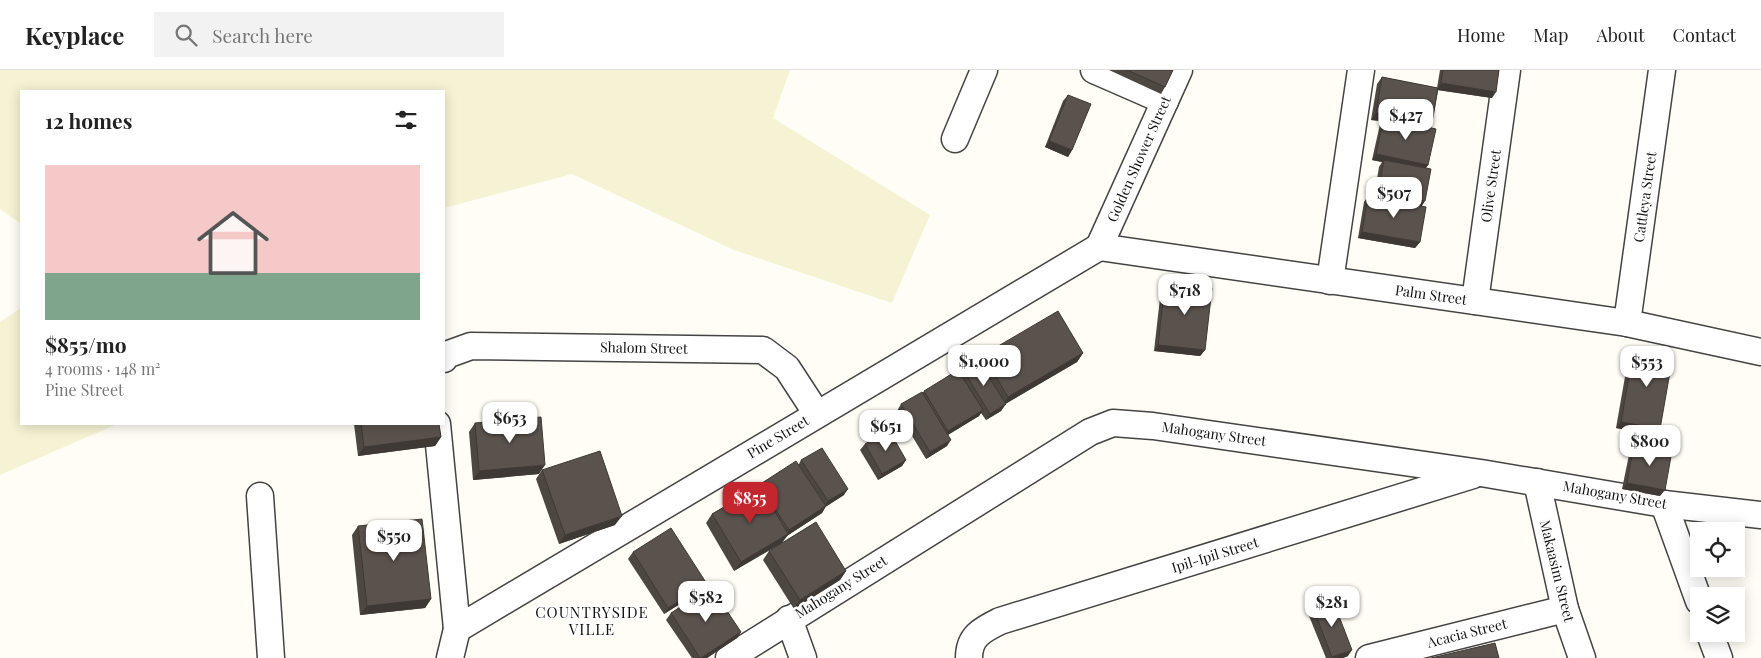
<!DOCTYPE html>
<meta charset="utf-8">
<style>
body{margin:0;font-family:"Playfair Display",serif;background:#f2f2f2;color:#222;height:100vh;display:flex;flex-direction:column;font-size:19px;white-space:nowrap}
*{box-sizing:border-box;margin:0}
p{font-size:16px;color:#767676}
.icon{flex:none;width:28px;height:28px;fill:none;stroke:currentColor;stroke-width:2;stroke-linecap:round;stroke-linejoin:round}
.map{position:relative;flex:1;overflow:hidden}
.drawer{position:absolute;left:20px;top:20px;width:425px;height:335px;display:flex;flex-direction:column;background:#fff;border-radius:0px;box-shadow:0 2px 12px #0003}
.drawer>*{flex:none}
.controls{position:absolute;left:1690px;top:452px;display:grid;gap:10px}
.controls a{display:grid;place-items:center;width:55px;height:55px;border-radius:0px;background:#fff;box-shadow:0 2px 12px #0003;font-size:25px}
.price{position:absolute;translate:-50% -42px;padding:0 11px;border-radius:10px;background:#fff;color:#222;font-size:16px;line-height:32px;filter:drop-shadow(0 1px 2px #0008)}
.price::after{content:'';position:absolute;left:50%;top:30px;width:15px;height:11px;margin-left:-8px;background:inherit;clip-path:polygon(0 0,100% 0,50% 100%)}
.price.on{background:#c4262e;color:#fff}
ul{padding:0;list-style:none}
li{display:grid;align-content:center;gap:10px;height:265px;padding:0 25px}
li span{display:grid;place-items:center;height:155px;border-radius:0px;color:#555}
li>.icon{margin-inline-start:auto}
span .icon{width:90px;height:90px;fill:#fffc;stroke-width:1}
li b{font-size:21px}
h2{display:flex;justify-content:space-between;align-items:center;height:60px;padding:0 25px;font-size:21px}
header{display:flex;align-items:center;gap:30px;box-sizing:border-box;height:70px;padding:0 25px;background:#fff;border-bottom:1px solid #e0e0e0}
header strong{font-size:24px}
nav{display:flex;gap:28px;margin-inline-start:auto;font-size:18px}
.search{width:350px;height:45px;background:#f2f2f2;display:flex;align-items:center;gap:12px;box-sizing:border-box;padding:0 18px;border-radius:0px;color:#767676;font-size:19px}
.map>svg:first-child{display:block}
.farmland{fill:#f6f3d4}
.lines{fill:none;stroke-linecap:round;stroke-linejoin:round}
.minor-casing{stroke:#444;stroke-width:29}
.minor{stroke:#fff;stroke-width:26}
.wall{fill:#4d4742}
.shaded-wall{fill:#3f3936}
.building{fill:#5a524d;stroke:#3f3936}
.labels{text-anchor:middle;stroke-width:5;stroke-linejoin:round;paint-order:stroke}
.street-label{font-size:14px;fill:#111;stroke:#fff}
.neighbourhood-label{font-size:15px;letter-spacing:1px;fill:#111;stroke:#fff}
</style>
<header>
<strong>Keyplace</strong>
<div class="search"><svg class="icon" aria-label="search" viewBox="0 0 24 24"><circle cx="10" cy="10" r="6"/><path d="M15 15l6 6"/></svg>Search here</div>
<nav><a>Home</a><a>Map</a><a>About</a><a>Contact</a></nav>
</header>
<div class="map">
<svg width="1761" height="588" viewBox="0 0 1761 588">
<rect width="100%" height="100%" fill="#fffdf5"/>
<g class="farmland">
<path d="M0 0H790L773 48 930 145 892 233 734 180 572 104 444 138V21H21V154L0 139Z"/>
<path d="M21 238V354H117L0 405V252Z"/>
</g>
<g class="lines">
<g class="minor-casing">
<g id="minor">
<path d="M1094 0 1165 31"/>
<path d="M955 69 984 0"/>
<path d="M1099 177 1627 253 1761 282"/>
<path d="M1099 177 1179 0"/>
<path d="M1330 211 1361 0"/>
<path d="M1475 231 1507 0"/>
<path d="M1627 253 1662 0"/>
<path d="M444 289 446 285 471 276 763 280 787 298 817 344"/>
<path d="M437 354 457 559 450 588"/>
<path d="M1537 412 1565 539 1582 588"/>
<path d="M260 426 271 588"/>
<path d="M1664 434 1699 531"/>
<path d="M789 549 803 588"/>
<path d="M457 559 1099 177"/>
<path d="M1710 564 1719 588"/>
<path d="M729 588 1090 362 1113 353 1153 356 1481 403 1664 434 1761 445"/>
<path d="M969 588C969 566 982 560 1000 551L1473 405"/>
<path d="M1369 588 1565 539"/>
</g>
</g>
<use href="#minor" class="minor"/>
</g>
<g class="wall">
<path d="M1109 0H1173L1165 17 1161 24Z"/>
<path d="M1440 0H1499L1492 28 1438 20 1432 53 1429 58 1428 95 1426 98 1422 136 1420 172 1415 178 1358 168 1364 132 1368 126 1374 127 1379 97 1382 92 1372 90 1380 54 1381 51 1371 50 1377 14 1382 7 1437 18Z"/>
<path d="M1068 25 1072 80 1068 87 1045 77 1063 31Z"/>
<path d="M1165 213 1205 280 1200 286 1154 281 1161 219Z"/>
<path d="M1634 278 1655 365 1616 358 1629 284Z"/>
<path d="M1083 283 1077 292 1005 334 1001 341 986 350 981 343 979 346 948 365 947 376 926 389 897 341 901 334 960 302 962 298 979 291 983 285Z"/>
<path d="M475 353 539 404 473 410 469 362Z"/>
<path d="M354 354H439L441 367 435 376 358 386Z"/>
<path d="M865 374 906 390 902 396 878 410 860 380Z"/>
<path d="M1634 374 1660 426 1622 419 1630 380Z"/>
<path d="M801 390 844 425 826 436 822 443 734 501 706 453 712 444 758 417 759 415 799 394Z"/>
<path d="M542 400 615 455 559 474 536 409Z"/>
<path d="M358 456 431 529 425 538 360 545 352 465Z"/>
<path d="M769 481 846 501 840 510 794 539 763 490Z"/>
<path d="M633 482 707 514 702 520 664 544 628 489Z"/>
<path d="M1312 535 1348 586 1343 588H1326L1307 541Z"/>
<path d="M671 543 741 562 737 568 707 588H692L666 550Z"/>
</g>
<g class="shaded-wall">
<path d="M1441 13 1496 22 1492 28 1437 20Z"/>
<path d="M1376 43 1432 53 1427 60 1384 47 1381 51 1371 50Z"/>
<path d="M1049 71 1072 80 1068 87 1045 77Z"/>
<path d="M1376 84 1428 95 1423 102 1384 90 1382 92 1372 90Z"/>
<path d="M1378 122 1425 131 1421 137 1373 128Z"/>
<path d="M1362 162 1420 172 1415 178 1358 168Z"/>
<path d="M1158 275 1205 280 1200 286 1154 281Z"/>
<path d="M1083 283 1077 292 1002 336 1008 327Z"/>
<path d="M1006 334 1001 341 986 350 990 344Z"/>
<path d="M983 340 979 346 944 367 948 361Z"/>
<path d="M1621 352 1660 359 1655 365 1616 358Z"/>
<path d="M441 367 435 376 358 386 364 377Z"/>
<path d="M951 370 947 376 926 389 930 382Z"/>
<path d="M906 390 902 396 878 410 882 404Z"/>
<path d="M545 395 539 404 473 410 479 401Z"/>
<path d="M1627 413 1665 420 1660 426 1622 419Z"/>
<path d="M848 419 844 425 824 438 828 431Z"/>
<path d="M826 436 822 443 788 465 782 473 734 501 741 492 786 465 789 460Z"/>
<path d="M622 446 615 455 559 474 565 465Z"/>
<path d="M846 501 840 510 794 539 800 530Z"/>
<path d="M707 514 702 520 664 544 668 538Z"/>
<path d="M431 529 425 538 360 545 367 536Z"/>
<path d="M741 562 737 568 707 588H701Z"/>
<path d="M1352 580 1348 586 1343 588H1332Z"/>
</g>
<g class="building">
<path d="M1127 0H1173L1165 17Z"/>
<path d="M1443 0H1499L1496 22 1441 13Z"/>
<path d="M1382 7 1438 18 1432 53 1376 43Z"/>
<path d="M1068 25 1091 34 1072 80 1049 71Z"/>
<path d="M1384 47 1436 59 1428 95 1376 84Z"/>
<path d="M1384 90 1431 99 1425 131 1378 122Z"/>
<path d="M1368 126 1426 137 1420 172 1362 162Z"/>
<path d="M1165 213 1212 218 1205 280 1158 275Z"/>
<path d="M1058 241 1083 283 1008 327 983 285Z"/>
<path d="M1634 278 1673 285 1660 359 1621 352Z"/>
<path d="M977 289 1006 334 990 344 962 298Z"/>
<path d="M958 300 983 340 948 361 924 321Z"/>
<path d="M922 322 951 370 930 382 901 334Z"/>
<path d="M541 347 545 395 479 401 475 353Z"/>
<path d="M361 354H439L441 367 364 377Z"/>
<path d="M889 360 906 390 882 404 865 374Z"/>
<path d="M1634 374 1672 381 1665 420 1627 413Z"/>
<path d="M822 378 848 419 828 431 801 390Z"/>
<path d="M600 381 622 446 565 465 542 400Z"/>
<path d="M796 391 826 436 789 460 759 415Z"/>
<path d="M760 416 788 464 741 492 712 444Z"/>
<path d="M422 449 431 529 367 536 358 456Z"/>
<path d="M816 452 846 501 800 530 769 481Z"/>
<path d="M671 458 707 514 668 538 633 482Z"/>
<path d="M711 517 741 562 701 588H700L671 543Z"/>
<path d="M1332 528 1352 580 1332 587 1312 535Z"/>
<path d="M1495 573 1499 588H1431Z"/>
</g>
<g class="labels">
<g class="street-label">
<text transform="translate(1139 89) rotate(-66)" y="5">Golden Shower Street</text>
<text transform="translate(1491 116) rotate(-82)" y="5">Olive Street</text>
<text transform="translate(1645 127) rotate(-82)" y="5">Cattleya Street</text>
<text transform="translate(1431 225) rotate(8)" y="5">Palm Street</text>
<text transform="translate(644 278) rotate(1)" y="5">Shalom Street</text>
<text transform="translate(1214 364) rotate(8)" y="5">Mahogany Street</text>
<text transform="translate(778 367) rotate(-31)" y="5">Pine Street</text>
<text transform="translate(1615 425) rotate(10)" y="5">Mahogany Street</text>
<text transform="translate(1215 485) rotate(-17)" y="5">Ipil-Ipil Street</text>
<text transform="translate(1557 501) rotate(76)" y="5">Makaasim Street</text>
<text transform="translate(841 517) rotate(-32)" y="5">Mahogany Street</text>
<text transform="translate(1467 563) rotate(-14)" y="5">Acacia Street</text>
</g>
<g class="neighbourhood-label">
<text x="592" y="548">COUNTRYSIDE<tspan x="592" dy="17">VILLE</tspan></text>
</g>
</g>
</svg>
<div class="controls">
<a><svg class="icon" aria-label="locate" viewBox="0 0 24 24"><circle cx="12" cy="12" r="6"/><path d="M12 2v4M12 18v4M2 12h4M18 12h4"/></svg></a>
<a><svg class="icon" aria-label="layers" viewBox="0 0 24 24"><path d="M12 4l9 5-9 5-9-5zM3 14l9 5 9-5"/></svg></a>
</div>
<b class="price" style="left:1406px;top:71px">$427</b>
<b class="price" style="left:1394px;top:149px">$507</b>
<b class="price" style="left:1185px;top:246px">$718</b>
<b class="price" style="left:984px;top:317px">$1,000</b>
<b class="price" style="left:1647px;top:318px">$553</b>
<b class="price" style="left:510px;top:374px">$653</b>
<b class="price" style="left:886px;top:382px">$651</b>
<b class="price" style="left:1650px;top:397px">$800</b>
<b class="price on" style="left:750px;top:454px">$855</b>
<b class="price" style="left:394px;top:492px">$550</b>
<b class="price" style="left:706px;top:553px">$582</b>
<b class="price" style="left:1332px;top:558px">$281</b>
<section class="drawer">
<h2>12 homes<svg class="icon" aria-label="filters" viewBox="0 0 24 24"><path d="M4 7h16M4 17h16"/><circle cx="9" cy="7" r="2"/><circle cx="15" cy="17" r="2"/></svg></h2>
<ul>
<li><span style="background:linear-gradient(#f6c9c9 70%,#7fa58c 0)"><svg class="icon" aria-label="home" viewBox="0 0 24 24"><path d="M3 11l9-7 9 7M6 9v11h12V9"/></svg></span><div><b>$855/mo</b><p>4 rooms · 148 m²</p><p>Pine Street</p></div></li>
</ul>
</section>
</div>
